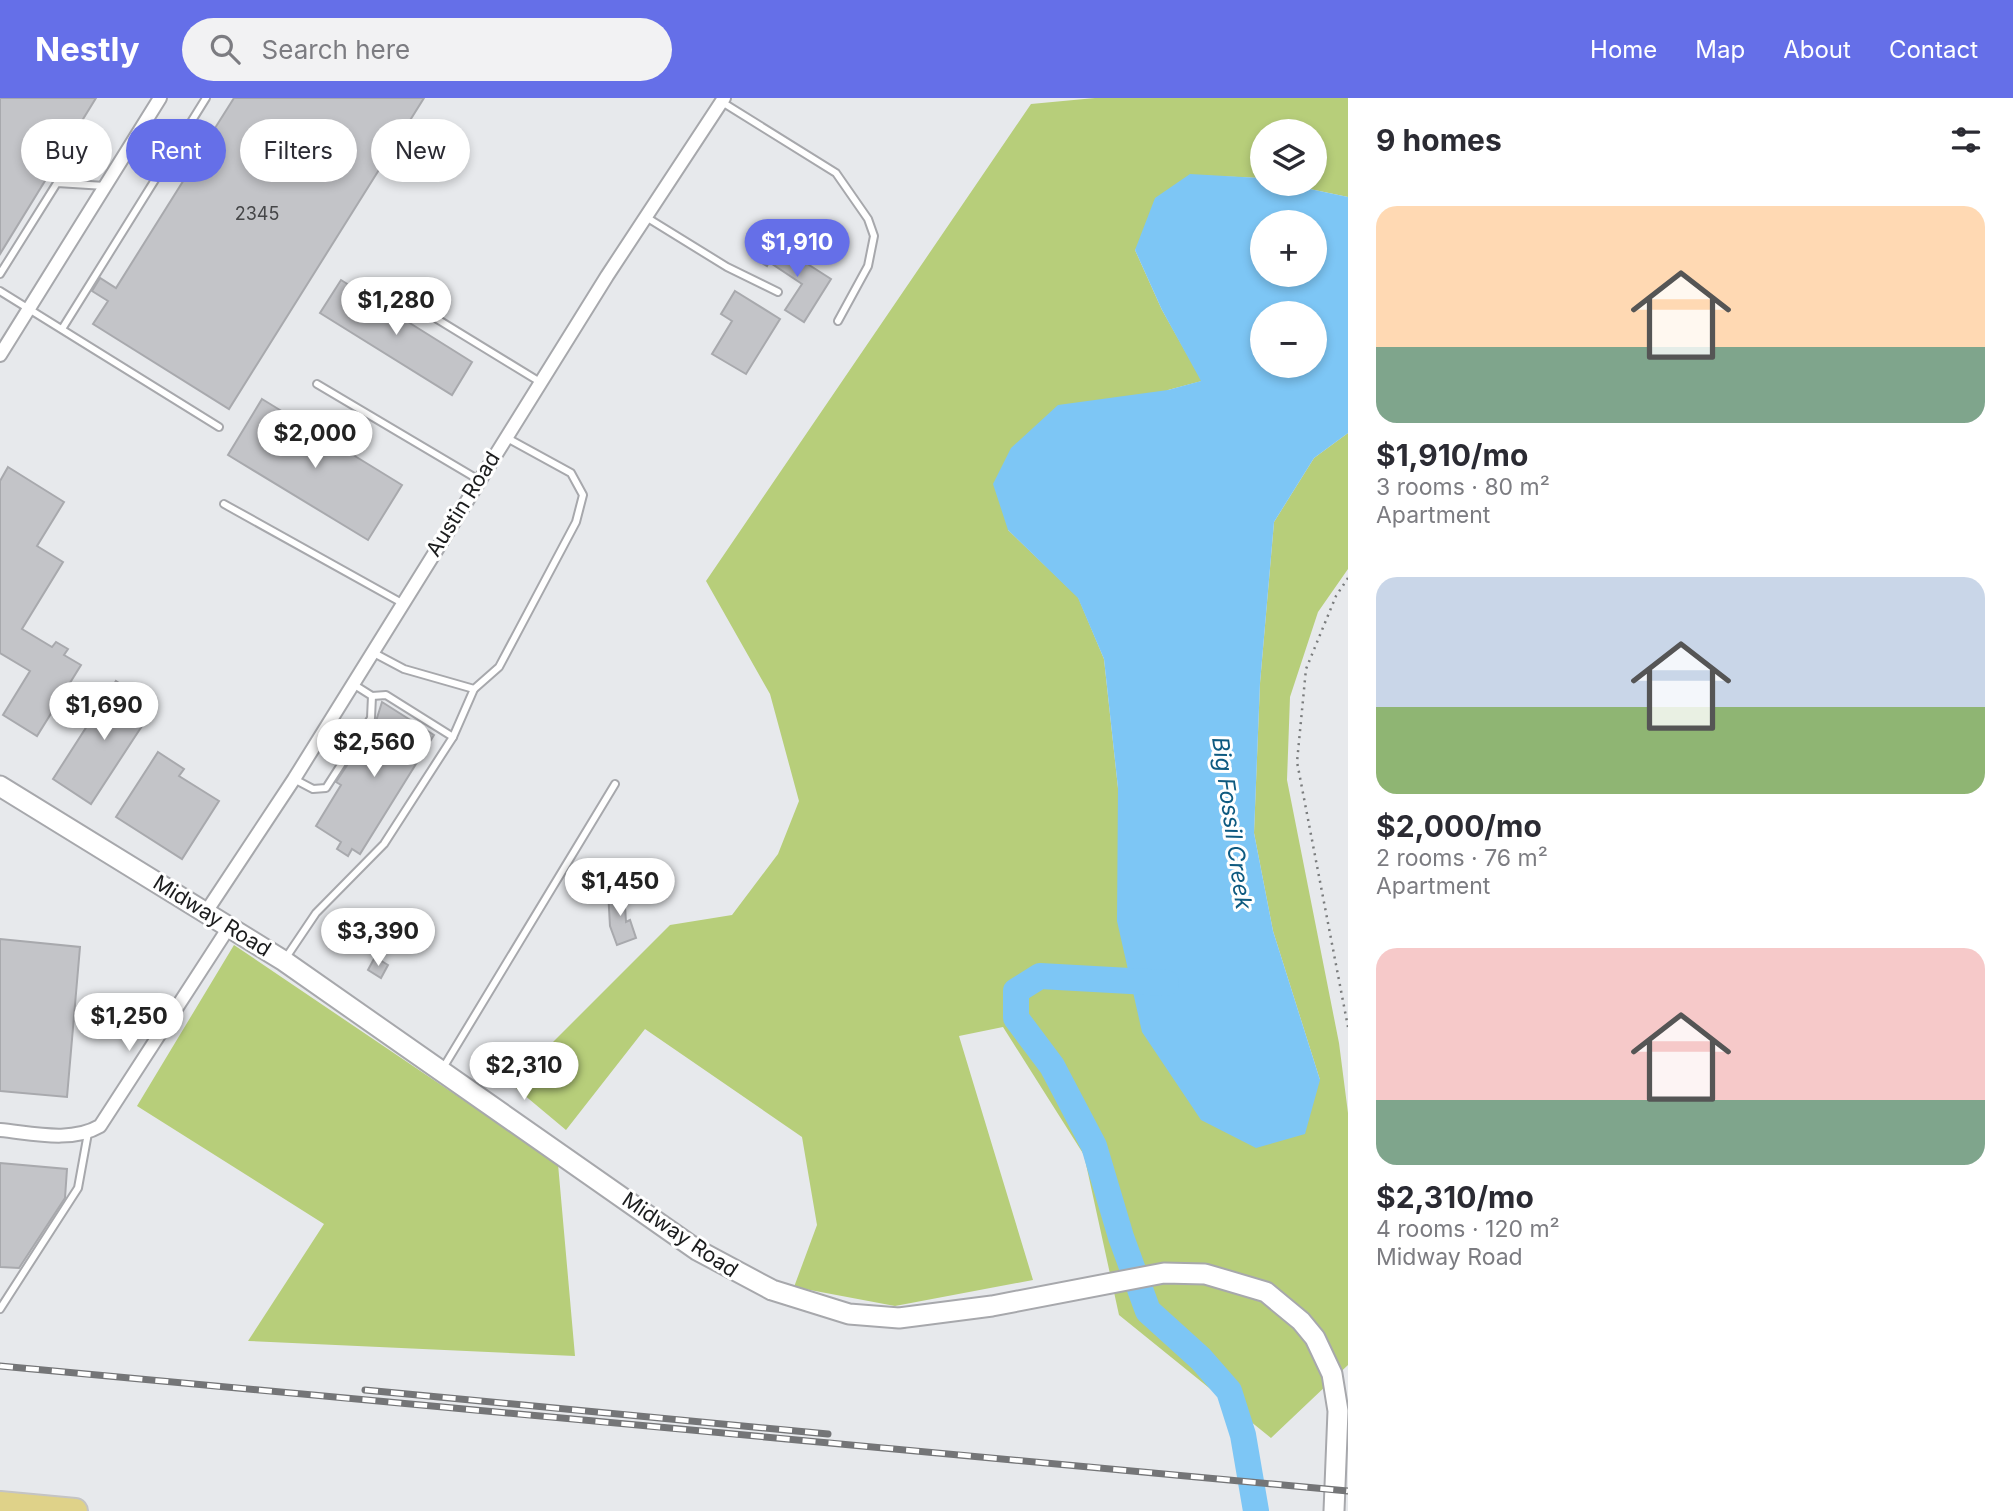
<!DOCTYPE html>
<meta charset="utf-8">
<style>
body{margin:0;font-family:Inter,sans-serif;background:#f2f2f3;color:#2b2b33;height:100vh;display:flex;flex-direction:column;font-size:26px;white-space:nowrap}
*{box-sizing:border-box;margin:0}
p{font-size:23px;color:#7c7c81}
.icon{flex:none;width:38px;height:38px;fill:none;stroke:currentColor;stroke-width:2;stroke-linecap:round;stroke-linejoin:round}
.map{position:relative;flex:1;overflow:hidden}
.drawer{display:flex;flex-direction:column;background:#fff;width:665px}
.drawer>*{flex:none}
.hud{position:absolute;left:21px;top:21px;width:665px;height:63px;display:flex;gap:14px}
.buttons{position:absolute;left:1250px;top:21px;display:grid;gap:14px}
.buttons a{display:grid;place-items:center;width:77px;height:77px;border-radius:50%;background:#fff;box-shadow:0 4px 10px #0003;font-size:35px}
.price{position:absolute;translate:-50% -60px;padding:0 16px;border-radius:24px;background:#fff;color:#222;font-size:23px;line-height:46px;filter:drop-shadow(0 2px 4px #0008)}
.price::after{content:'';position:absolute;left:50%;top:42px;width:21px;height:16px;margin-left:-10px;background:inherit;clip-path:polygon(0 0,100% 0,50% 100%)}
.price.on{background:#656fe8;color:#fff}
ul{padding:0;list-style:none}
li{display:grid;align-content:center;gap:14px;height:371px;padding:0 28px}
li span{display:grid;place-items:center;height:217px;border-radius:21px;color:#555}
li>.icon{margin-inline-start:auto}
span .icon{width:126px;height:126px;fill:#fffc;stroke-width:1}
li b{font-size:30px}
h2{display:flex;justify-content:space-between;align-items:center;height:84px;padding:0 28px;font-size:30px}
.chip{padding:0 24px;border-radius:32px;background:#fff;box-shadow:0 4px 10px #0003;font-size:24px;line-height:63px}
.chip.on{background:#656fe8;color:#fff}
header{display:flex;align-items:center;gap:42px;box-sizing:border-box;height:98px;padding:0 35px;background:#656fe8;color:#fff}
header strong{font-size:33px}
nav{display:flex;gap:38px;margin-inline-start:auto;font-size:24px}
.search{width:490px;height:63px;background:#f2f2f3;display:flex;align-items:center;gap:18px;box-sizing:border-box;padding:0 24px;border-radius:38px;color:#7c7c81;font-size:26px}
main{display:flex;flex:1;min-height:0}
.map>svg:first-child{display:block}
.green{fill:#b7ce7a}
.water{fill:#7dc6f5;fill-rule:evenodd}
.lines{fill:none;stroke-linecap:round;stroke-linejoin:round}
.river{stroke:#7dc6f5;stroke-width:26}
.building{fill:#c3c4c8;stroke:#a8a9ad;stroke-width:2}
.lane-casing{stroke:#a7a8ac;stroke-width:10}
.street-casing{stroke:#a7a8ac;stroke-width:16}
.secondary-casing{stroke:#a7a8ac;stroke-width:23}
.highway-casing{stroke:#c4c4c4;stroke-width:28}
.path{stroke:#7a7c7d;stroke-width:2.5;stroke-dasharray:2 5;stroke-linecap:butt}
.lane{stroke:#fff;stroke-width:6}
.street{stroke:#fff;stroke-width:12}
.secondary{stroke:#fff;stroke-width:19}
.highway{stroke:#dfd289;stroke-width:24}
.rail-casing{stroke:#747577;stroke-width:7}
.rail{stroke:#fff;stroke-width:4.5;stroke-dasharray:13;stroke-linecap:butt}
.labels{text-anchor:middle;stroke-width:6;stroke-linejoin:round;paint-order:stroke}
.number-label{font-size:18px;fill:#454648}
.street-label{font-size:21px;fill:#1b1c1d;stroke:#fff}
.water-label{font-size:23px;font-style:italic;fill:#0e5a80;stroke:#fff}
</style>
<header>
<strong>Nestly</strong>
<div class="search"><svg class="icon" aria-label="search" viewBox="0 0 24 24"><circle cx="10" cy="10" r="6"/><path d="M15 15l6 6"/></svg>Search here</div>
<nav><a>Home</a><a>Map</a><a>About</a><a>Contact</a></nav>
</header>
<main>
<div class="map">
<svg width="1348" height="1413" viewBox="0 0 1348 1413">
<rect width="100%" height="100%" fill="#e7e9ec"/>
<g class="green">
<path d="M1095 0H1348V99L1286 86H1314V33H1262V80L1190 77 1135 152 1162 212 1202 283 1168 292 1008 432 1078 499 1104 561 1118 690 1320 982 1273 833 1254 735 1260 585 1274 424 1314 360 1348 335V471L1318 514 1290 599 1287 682 1339 945 1348 1015V1267L1271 1340 1119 1217 1084 1057 1003 929 959 938 1033 1182 895 1208 794 1189 817 1127 802 1039 645 931 566 1032 511 986 670 827 732 817 778 756 799 703 770 596 706 483 1031 6Z"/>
<path d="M234 847 558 1066 575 1258 248 1243 324 1126 137 1008Z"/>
</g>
<path class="water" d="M1190 76 1260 80 1262 86H1286L1348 99V335L1314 360 1274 424 1260 585 1254 735 1273 833 1320 982 1305 1036 1256 1050 1201 1022 1142 934 1117 823 1118 690 1104 561 1078 500 1008 432 993 386 1011 350 1058 307 1168 292 1201 283 1162 212 1135 152 1155 100ZM1262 124H1314V177H1262ZM1262 215H1314V268H1262Z"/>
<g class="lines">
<path class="river" d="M1166 885 1040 878 1016 893V920L1052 968 1094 1048 1121 1139 1148 1213 1201 1261 1229 1293 1243 1337 1256 1413"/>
</g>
<g class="building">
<path d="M0 0H96L0 156Z"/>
<path d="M234 0H424L229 311 93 226 108 203 92 193 100 180 116 190 202 53 186 43 195 29 210 38Z"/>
<path d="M770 142 831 181 804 224 785 212 802 186 769 164 767 168 757 162Z"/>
<path d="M341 182 472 264 452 297 320 215Z"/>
<path d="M735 193 780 221 746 276 712 256 732 223 721 216Z"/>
<path d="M262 301 402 387 368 442 228 357Z"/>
<path d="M8 369 64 404 37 448 63 464 22 531 52 549 56 544 68 551 64 557 81 567 37 638 3 617 30 573 0 555V383Z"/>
<path d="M116 583 155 608 91 706 53 681Z"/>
<path d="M382 604 434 637 360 756 352 751 348 758 337 751 341 744 316 728 341 687 336 684 376 623Z"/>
<path d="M158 654 184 671 179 678 219 703 182 761 116 719Z"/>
<path d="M624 792 626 824 630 822 636 840 617 847 610 828 608 793Z"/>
<path d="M0 841 80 849 67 999 0 993Z"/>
<path d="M375 859 388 867 381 880 368 872Z"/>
<path d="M0 1065 67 1071 65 1100 19 1170 0 1169Z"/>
</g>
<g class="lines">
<g class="lane-casing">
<g id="lane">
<path d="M722 4 836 75 868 121 874 138 868 168 838 223"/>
<path d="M646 119 727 169 778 194"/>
<path d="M0 176 57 85 105 88"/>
<path d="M388 191 540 284"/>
<path d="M0 193 219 329"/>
<path d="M62 231 206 0"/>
<path d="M317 286 479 382"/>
<path d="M224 406 402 505"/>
<path d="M372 554 404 571 474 591 499 569 576 424 583 397 571 375 507 340"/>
<path d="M353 586 372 598 386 597 453 639"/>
<path d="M294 681 313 691 326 690 371 620 372 598"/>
<path d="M285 861 316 815 384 746 453 639 474 591"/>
<path d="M443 970 615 686"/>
<path d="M0 1211 78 1090 88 1035"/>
</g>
</g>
<g class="street-casing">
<g id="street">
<path d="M0 257 160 0"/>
<path d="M206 814 294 681 607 178 724 0"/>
<path d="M0 1032C32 1035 71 1045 100 1028L229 829"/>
</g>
</g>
<g class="secondary-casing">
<path id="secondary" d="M0 688 284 863 697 1152 772 1192 849 1216 899 1220 992 1208 1164 1175 1205 1176 1266 1194 1301 1223 1315 1240 1332 1276 1338 1313 1334 1413"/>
</g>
<g class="highway-casing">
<path id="highway" d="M0 1406 75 1413"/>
</g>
<path class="path" d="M1348 480 1336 498 1306 571 1297 664 1348 929"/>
<use href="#lane" class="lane"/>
<use href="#street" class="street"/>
<use href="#secondary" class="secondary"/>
<use href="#highway" class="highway"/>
<g class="rail-casing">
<g id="rail">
<path d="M0 1268 1348 1393"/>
<path d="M365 1292 828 1336"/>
</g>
</g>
<use href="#rail" class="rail"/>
</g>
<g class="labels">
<g class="number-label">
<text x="257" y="122">2345</text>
</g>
<g class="street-label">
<text transform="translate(463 406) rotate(-58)" y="7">Austin Road</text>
<text transform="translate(212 818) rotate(32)" y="7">Midway Road</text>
<text transform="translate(680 1137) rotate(34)" y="7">Midway Road</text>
</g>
<g class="water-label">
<text transform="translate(1232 725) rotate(82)" y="8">Big Fossil Creek</text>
</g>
</g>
</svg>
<div class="buttons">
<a><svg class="icon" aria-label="layers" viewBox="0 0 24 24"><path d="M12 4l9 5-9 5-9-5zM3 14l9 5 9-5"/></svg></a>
<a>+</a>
<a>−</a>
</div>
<b class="price on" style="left:797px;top:181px">$1,910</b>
<b class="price" style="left:396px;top:239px">$1,280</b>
<b class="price" style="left:315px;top:372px">$2,000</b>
<b class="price" style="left:104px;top:644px">$1,690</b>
<b class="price" style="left:374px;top:681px">$2,560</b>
<b class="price" style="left:620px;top:820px">$1,450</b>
<b class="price" style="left:378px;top:870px">$3,390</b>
<b class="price" style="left:129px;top:955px">$1,250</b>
<b class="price" style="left:524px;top:1004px">$2,310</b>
<div class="hud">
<a class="chip">Buy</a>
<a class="chip on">Rent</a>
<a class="chip">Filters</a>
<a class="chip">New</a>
</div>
</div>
<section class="drawer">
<h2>9 homes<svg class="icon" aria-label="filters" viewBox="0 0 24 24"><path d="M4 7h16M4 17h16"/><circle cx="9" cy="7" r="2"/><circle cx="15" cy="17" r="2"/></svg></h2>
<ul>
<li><span style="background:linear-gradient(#ffd9b3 65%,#7fa58c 0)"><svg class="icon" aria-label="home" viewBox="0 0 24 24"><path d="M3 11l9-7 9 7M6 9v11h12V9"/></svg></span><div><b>$1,910/mo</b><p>3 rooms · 80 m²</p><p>Apartment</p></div></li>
<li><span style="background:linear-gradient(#c9d6e8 60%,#8fb573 0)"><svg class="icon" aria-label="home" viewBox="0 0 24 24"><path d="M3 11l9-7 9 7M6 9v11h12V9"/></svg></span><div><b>$2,000/mo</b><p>2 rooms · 76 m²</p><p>Apartment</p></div></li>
<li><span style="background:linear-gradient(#f6c9c9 70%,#7fa58c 0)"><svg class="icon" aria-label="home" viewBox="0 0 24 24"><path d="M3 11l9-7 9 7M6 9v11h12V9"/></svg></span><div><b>$2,310/mo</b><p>4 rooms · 120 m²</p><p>Midway Road</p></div></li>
</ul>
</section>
</main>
